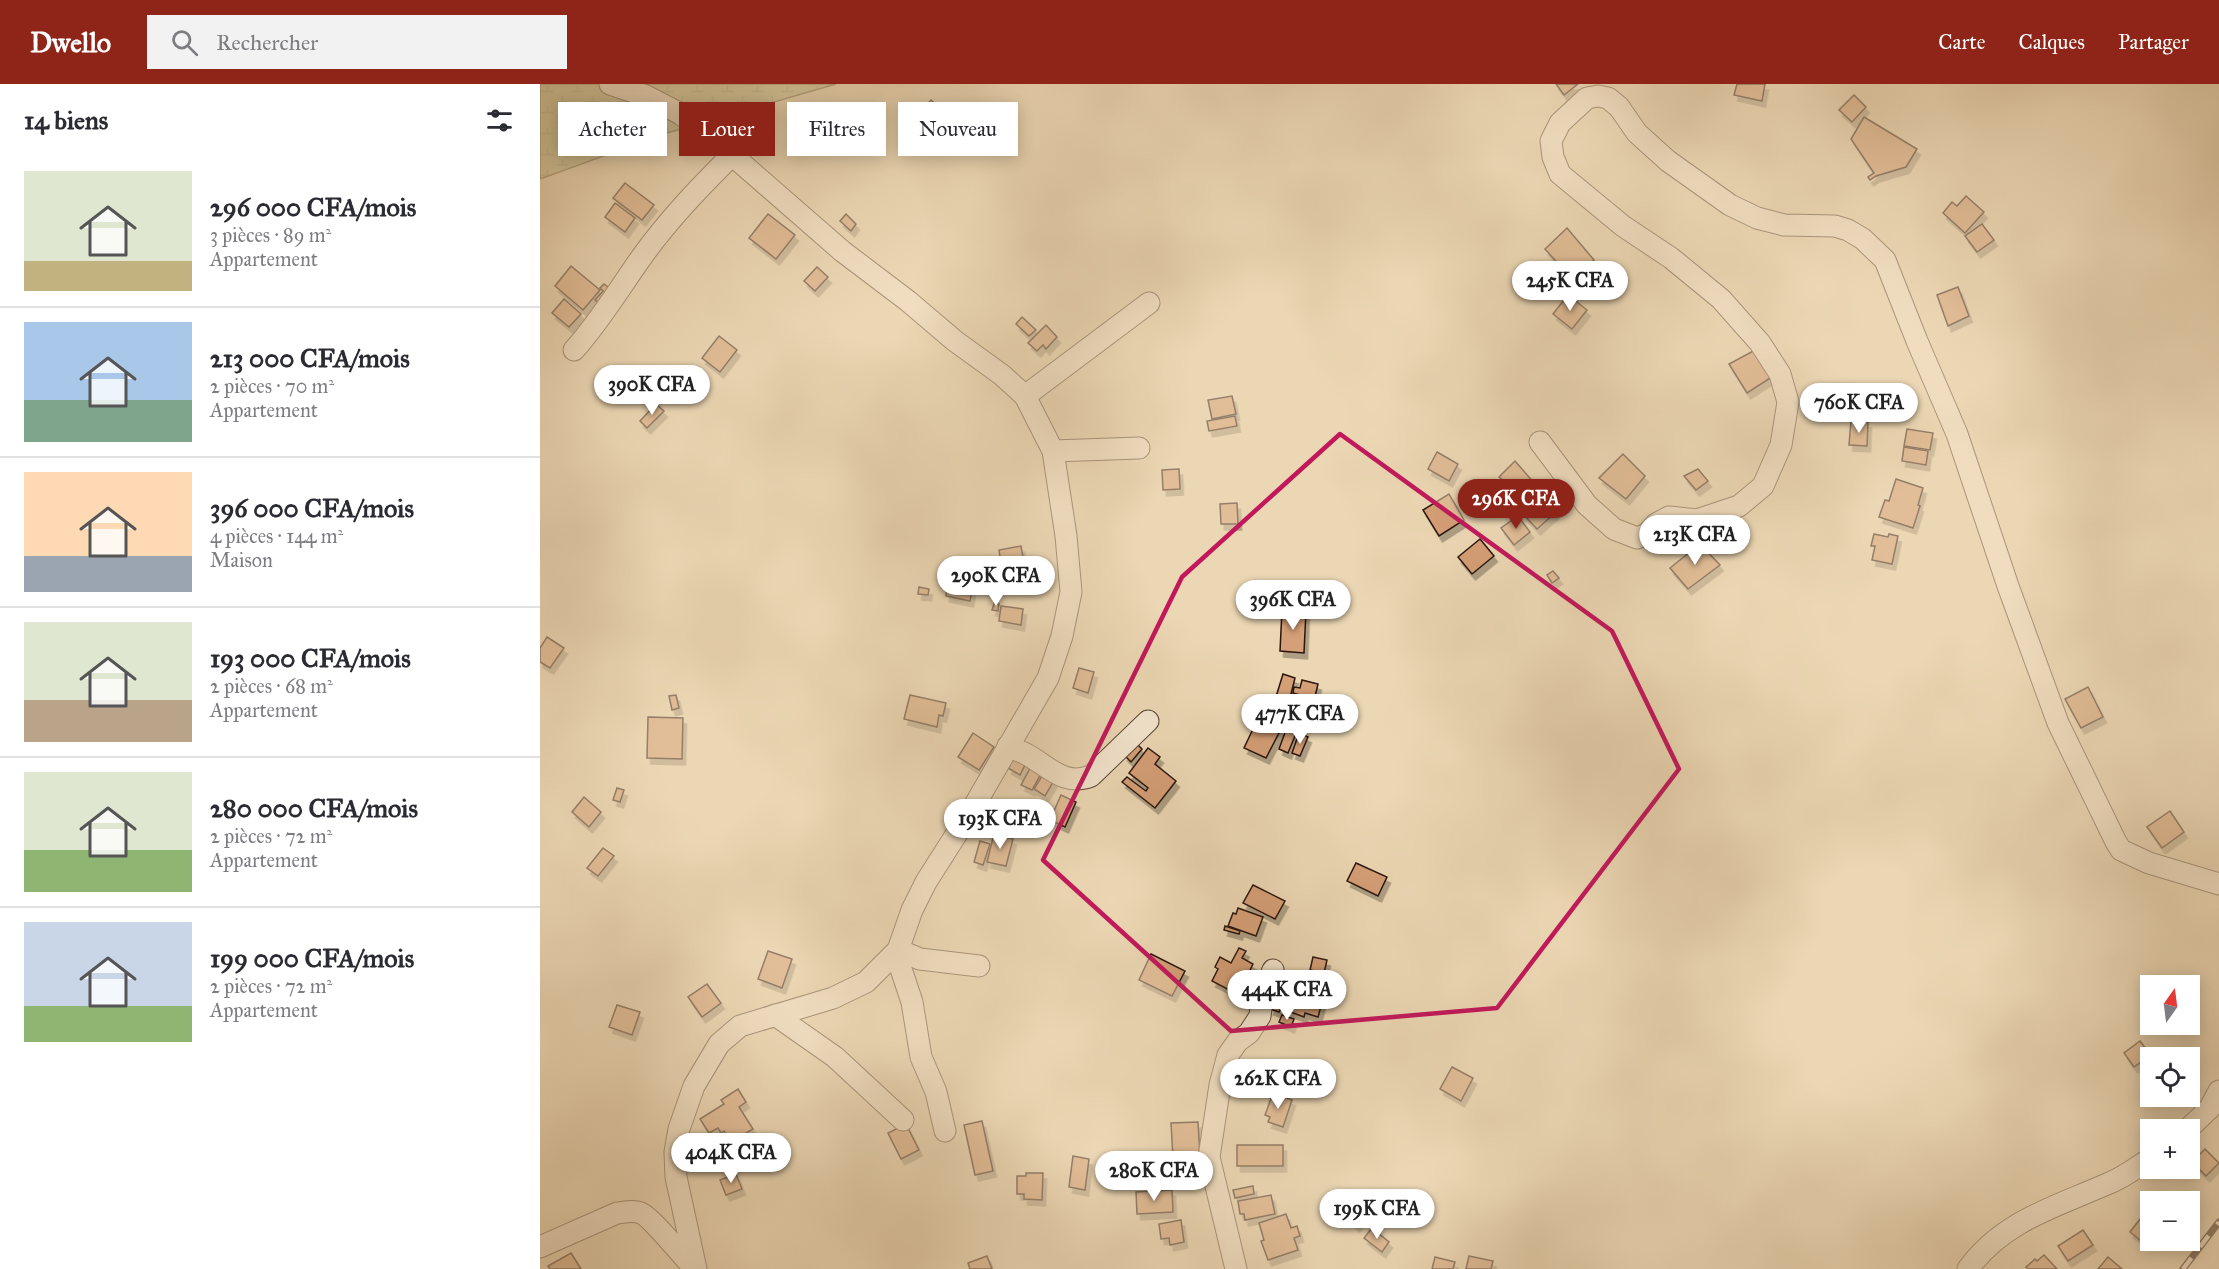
<!DOCTYPE html>
<html lang="fr">
<meta charset="utf-8">
<style>
body{margin:0;font-family:"IM FELL Great Primer",serif;background:#f2f2f3;color:#2b2b33;height:100vh;display:flex;flex-direction:column;font-size:22px;white-space:nowrap}
*{box-sizing:border-box;margin:0}
p{font-size:20px;color:#7c7c81}
.icon{flex:none;width:33px;height:33px;fill:none;stroke:currentColor;stroke-width:2;stroke-linecap:round;stroke-linejoin:round}
.map{position:relative;flex:1;overflow:hidden}
.sheet{display:flex;flex-direction:column;background:#fff;width:540px}
.sheet>*{flex:none}
.hud{position:absolute;left:18px;top:18px;width:570px;height:54px;display:flex;gap:12px}
.needle{width:39px;rotate:14deg}
.tools{position:absolute;left:1600px;top:891px;display:grid;gap:12px}
.tools a{display:grid;place-items:center;width:60px;height:60px;border-radius:0px;background:#fff;box-shadow:0 3px 15px #0003;font-size:30px}
.price{position:absolute;translate:-50% -51px;padding:0 14px;border-radius:21px;background:#fff;color:#222;font-size:20px;line-height:39px;filter:drop-shadow(0 2px 3px #0008)}
.price::after{content:'';position:absolute;left:50%;top:36px;width:18px;height:14px;margin-left:-9px;background:inherit;clip-path:polygon(0 0,100% 0,50% 100%)}
.price.selected{background:#8f2418;color:#fff}
ul{padding:0;list-style:none}
li{display:flex;align-items:center;gap:18px;height:150px;padding:0 24px}
li+li{border-top:2px solid #e1e1e2}
li span{display:grid;place-items:center;flex:none;width:168px;height:120px;border-radius:0px;color:#555}
li>.icon{margin-inline-start:auto}
span .icon{width:72px;height:72px;fill:#fffc;stroke-width:1}
li b{font-size:26px}
h2{display:flex;justify-content:space-between;align-items:center;height:72px;padding:0 24px;font-size:26px}
.pill{padding:0 21px;border-radius:0px;background:#fff;box-shadow:0 3px 15px #0003;font-size:21px;line-height:54px}
.pill.selected{background:#8f2418;color:#fff}
header{display:flex;align-items:center;gap:36px;box-sizing:border-box;height:84px;padding:0 30px;background:#8f2418;color:#fff}
header strong{font-size:28px}
nav{display:flex;gap:33px;margin-inline-start:auto;font-size:21px}
.search{width:420px;height:54px;background:#f2f2f3;display:flex;align-items:center;gap:15px;box-sizing:border-box;padding:0 21px;border-radius:0px;color:#7c7c81;font-size:22px}
main{display:flex;flex:1;min-height:0}
.map>svg:first-child{display:block}
.wetland{fill:url(#wetland-marsh);stroke:#74694c;stroke-width:1.5}
.building{fill:#d59f77;stroke:#29150e;stroke-width:1.5;filter:url(#shadow)}
.lines{fill:none;stroke-linecap:round;stroke-linejoin:round}
.minor-casing{stroke:#5a4638;stroke-width:23}
.minor{stroke:#f3e5ce;stroke-width:21}
.rail-casing{stroke:#29150e;stroke-width:7}
.rail{stroke:#f3e5ce;stroke-width:4.5;stroke-dasharray:14;stroke-linecap:butt}
.marked{fill:none;stroke:#c2185b;stroke-width:4.5;stroke-linejoin:round}
</style>
<header>
<strong>Dwello</strong>
<div class="search"><svg class="icon" aria-label="search" viewBox="0 0 24 24"><circle cx="10" cy="10" r="6"/><path d="M15 15l6 6"/></svg>Rechercher</div>
<nav><a>Carte</a><a>Calques</a><a>Partager</a></nav>
</header>
<main>
<section class="sheet">
<h2>14 biens<svg class="icon" aria-label="filters" viewBox="0 0 24 24"><path d="M4 7h16M4 17h16"/><circle cx="9" cy="7" r="2"/><circle cx="15" cy="17" r="2"/></svg></h2>
<ul>
<li><span style="background:linear-gradient(#dfe7d0 75%,#c2b280 0)"><svg class="icon" aria-label="home" viewBox="0 0 24 24"><path d="M3 11l9-7 9 7M6 9v11h12V9"/></svg></span><div><b>296 000 CFA/mois</b><p>3 pièces · 89 m²</p><p>Appartement</p></div></li>
<li><span style="background:linear-gradient(#a9c7e8 65%,#7fa58c 0)"><svg class="icon" aria-label="home" viewBox="0 0 24 24"><path d="M3 11l9-7 9 7M6 9v11h12V9"/></svg></span><div><b>213 000 CFA/mois</b><p>2 pièces · 70 m²</p><p>Appartement</p></div></li>
<li><span style="background:linear-gradient(#ffd9b3 70%,#9aa5b1 0)"><svg class="icon" aria-label="home" viewBox="0 0 24 24"><path d="M3 11l9-7 9 7M6 9v11h12V9"/></svg></span><div><b>396 000 CFA/mois</b><p>4 pièces · 144 m²</p><p>Maison</p></div></li>
<li><span style="background:linear-gradient(#dfe7d0 65%,#b9a48a 0)"><svg class="icon" aria-label="home" viewBox="0 0 24 24"><path d="M3 11l9-7 9 7M6 9v11h12V9"/></svg></span><div><b>193 000 CFA/mois</b><p>2 pièces · 68 m²</p><p>Appartement</p></div></li>
<li><span style="background:linear-gradient(#dfe7d0 65%,#8fb573 0)"><svg class="icon" aria-label="home" viewBox="0 0 24 24"><path d="M3 11l9-7 9 7M6 9v11h12V9"/></svg></span><div><b>280 000 CFA/mois</b><p>2 pièces · 72 m²</p><p>Appartement</p></div></li>
<li><span style="background:linear-gradient(#c9d6e8 70%,#8fb573 0)"><svg class="icon" aria-label="home" viewBox="0 0 24 24"><path d="M3 11l9-7 9 7M6 9v11h12V9"/></svg></span><div><b>199 000 CFA/mois</b><p>2 pièces · 72 m²</p><p>Appartement</p></div></li>
</ul>
</section>
<div class="map">
<svg width="1679" height="1185" viewBox="0 0 1679 1185">
<defs>
<pattern id="wetland-marsh" width="20" height="14" patternUnits="userSpaceOnUse" patternTransform="scale(1.5)"><rect width="20" height="14" fill="#bebd89"/><path d="M1 5h8M5 5V1M11 12h8M15 12V8" fill="none" stroke="#a3a275"/></pattern>
<filter id="shadow"><feDropShadow dx="3.5" dy="6" stdDeviation="0" flood-color="#0004"/></filter>
</defs>
<rect width="100%" height="100%" fill="#ecd7b4"/>
<filter id="stains"><feTurbulence type="fractalNoise" baseFrequency=".00333" numOctaves="4"/><feColorMatrix values="0 0 0 0 .2 0 0 0 0 .09 0 0 0 0 .02 0 0 0 .5 -.17"/></filter>
<radialGradient id="worn" r=".72"><stop offset=".6" stop-color="#630" stop-opacity="0"/><stop offset="1" stop-color="#630" stop-opacity=".3"/></radialGradient>
<path class="wetland" d="M0 0H296L127 49 0 95Z"/>
<g class="building">
<path d="M1016 0H1038L1024 11Z"/>
<path d="M1197 0H1225L1222 17 1194 11Z"/>
<path d="M1314 11 1326 23 1312 38 1299 26Z"/>
<path d="M391 16 416 39 393 64 368 41Z"/>
<path d="M1324 33 1377 65 1366 83 1336 92 1330 96 1328 93 1334 89 1311 55Z"/>
<path d="M85 99 114 121 102 136 73 114Z"/>
<path d="M1426 112 1444 128 1425 149 1403 129 1412 118 1417 122Z"/>
<path d="M75 119 95 134 85 148 65 133Z"/>
<path d="M228 130 255 151 236 175 209 154Z"/>
<path d="M306 130 316 140 311 147 300 137Z"/>
<path d="M1442 140 1454 156 1437 168 1425 152Z"/>
<path d="M1027 144 1054 176 1031 194 1005 165Z"/>
<path d="M31 182 60 206 43 226 15 202Z"/>
<path d="M277 183 288 193 275 207 264 197Z"/>
<path d="M64 200 74 208 62 222 55 216 63 207 60 204Z"/>
<path d="M1418 203 1429 232 1408 242 1397 211Z"/>
<path d="M1028 211 1047 226 1032 245 1013 230Z"/>
<path d="M24 215 41 230 29 243 12 229Z"/>
<path d="M482 233 496 246 489 252 476 240Z"/>
<path d="M506 241 517 253 506 265 503 261 497 267 488 259Z"/>
<path d="M179 252 197 266 180 288 162 274Z"/>
<path d="M1217 265 1235 291 1207 309 1189 280Z"/>
<path d="M692 312 696 330 672 335 668 316Z"/>
<path d="M116 320 124 327 107 344 100 337Z"/>
<path d="M695 332 697 342 669 347 667 337Z"/>
<path d="M1311 337 1328 338 1327 362 1309 361Z"/>
<path d="M1367 345 1393 349 1390 366 1364 362Z"/>
<path d="M1364 363 1388 367 1386 381 1362 377Z"/>
<path d="M897 368 918 380 909 397 888 385Z"/>
<path d="M1083 370 1105 392 1086 415 1059 394Z"/>
<path d="M975 377 995 400 982 411 959 393Z"/>
<path d="M639 385 640 405 623 406 622 386Z"/>
<path d="M1158 385 1168 397 1156 406 1144 392Z"/>
<path d="M1356 395 1383 404 1378 421 1380 422 1373 444 1339 433 1345 416 1349 417Z"/>
<path d="M909 410 924 436 899 452 883 426Z"/>
<path d="M1014 411 1024 421 997 445 983 430 1004 412 1009 415Z"/>
<path d="M697 419 698 440H681L680 420Z"/>
<path d="M978 432 990 448 974 461 961 444Z"/>
<path d="M1334 450 1348 453 1349 450 1358 452 1352 480 1332 476 1335 462H1331Z"/>
<path d="M940 455 954 472 932 490 918 473Z"/>
<path d="M1160 460 1180 481 1148 505 1130 484Z"/>
<path d="M481 462 485 485 478 486 479 491 460 495 457 480 461 479 459 466Z"/>
<path d="M1013 487 1019 494 1012 499 1007 491Z"/>
<path d="M407 502 432 505 430 517 406 512Z"/>
<path d="M379 503 389 505 388 511 378 510Z"/>
<path d="M454 520H459L458 527 452 526Z"/>
<path d="M461 522 483 525 481 541 459 537Z"/>
<path d="M742 526 766 527 764 569 740 567Z"/>
<path d="M7 553 24 564 10 584 0 578V564Z"/>
<path d="M539 584 554 588 548 609 533 604Z"/>
<path d="M743 590 755 594 751 610 758 612 755 621 735 616Z"/>
<path d="M762 596 778 600 772 625 757 621 760 611 753 609 754 603 760 604Z"/>
<path d="M1548 603 1563 633 1541 644 1525 615Z"/>
<path d="M136 611 139 624 132 626 129 612Z"/>
<path d="M370 611 406 619 403 632 399 631 397 643 364 635Z"/>
<path d="M734 619 755 625 753 630 733 624Z"/>
<path d="M108 633 143 634 142 675 107 674Z"/>
<path d="M729 639 741 645 726 674 704 664 714 643 724 648Z"/>
<path d="M747 643 757 647 748 669 739 665Z"/>
<path d="M433 649 454 663 439 686 418 673Z"/>
<path d="M759 649 768 653 760 672 752 669Z"/>
<path d="M595 658 602 665 591 678 584 671Z"/>
<path d="M608 664 620 673 615 680 636 697 615 724 582 698 587 693 606 707 608 704 589 689Z"/>
<path d="M475 671 487 677 480 691 468 684Z"/>
<path d="M493 679 504 684 492 706 481 701Z"/>
<path d="M505 687 516 693 505 712 494 705Z"/>
<path d="M77 704 84 706 80 718 73 716Z"/>
<path d="M521 711 536 718 525 743 510 736Z"/>
<path d="M44 713 61 728 49 743 32 728Z"/>
<path d="M1630 727 1644 748 1622 764 1607 743Z"/>
<path d="M454 750 473 755 466 782 447 778Z"/>
<path d="M440 757 450 760 443 781 434 778Z"/>
<path d="M63 764 74 772 58 792 47 784Z"/>
<path d="M816 779 847 793 838 812 807 797Z"/>
<path d="M713 801 745 817 735 835 703 819Z"/>
<path d="M698 824 723 833 716 852 688 842 693 829 696 830Z"/>
<path d="M685 842 700 847 699 850 684 846Z"/>
<path d="M699 864 706 867 702 874 713 880 701 904 696 902 693 908 672 897 678 885 675 883 680 873 691 879Z"/>
<path d="M228 867 252 875 242 904 218 895Z"/>
<path d="M611 870 645 887 632 912 599 896Z"/>
<path d="M773 873 787 876 784 889 770 886Z"/>
<path d="M740 891 745 892 741 906 737 905Z"/>
<path d="M751 894 761 898 756 907 747 903Z"/>
<path d="M167 900 181 919 162 933 148 913Z"/>
<path d="M743 905 755 909 754 913 749 911 747 916 744 914 742 920 738 918 736 923 741 925 739 928 730 925 735 911 740 913Z"/>
<path d="M758 911 782 919 778 933 765 929 764 933 748 927 749 924 753 925Z"/>
<path d="M77 921 100 928 92 951 69 943Z"/>
<path d="M742 931 754 935 751 943 739 938Z"/>
<path d="M1600 957 1611 971 1594 983 1584 969Z"/>
<path d="M912 983 933 994 921 1017 900 1005Z"/>
<path d="M198 1005 206 1018 199 1023 213 1045 191 1058 184 1047 181 1049 178 1044 169 1049 160 1035 184 1020 181 1016Z"/>
<path d="M733 1009 752 1016 743 1043 728 1038 730 1033 725 1031Z"/>
<path d="M442 1037 453 1087 435 1091 424 1041Z"/>
<path d="M658 1038 660 1072 633 1074 631 1039Z"/>
<path d="M366 1040 379 1066 361 1075 348 1049Z"/>
<rect x="697" y="1061" width="46" height="21"/>
<path d="M1665 1065 1679 1079 1666 1092 1652 1078Z"/>
<path d="M533 1072 549 1075 545 1106 529 1103Z"/>
<path d="M486 1089H503L502 1116 484 1115V1110H477V1092H486Z"/>
<path d="M196 1090 202 1105 186 1111 180 1096Z"/>
<path d="M713 1102 714 1110 695 1114 693 1106Z"/>
<path d="M632 1106 633 1128 597 1130 596 1108Z"/>
<path d="M818 1106 835 1122 816 1142 799 1125Z"/>
<path d="M731 1111 735 1130 705 1136 704 1130H700L698 1117Z"/>
<path d="M1611 1121V1152L1605 1160 1590 1148Z"/>
<path d="M746 1130 751 1144 757 1142 760 1152 754 1154 758 1166 728 1176 721 1157 724 1156 719 1139Z"/>
<path d="M641 1136 644 1158 630 1161 629 1154 621 1155 619 1140Z"/>
<path d="M832 1144 849 1158 842 1168 824 1154Z"/>
<path d="M1543 1146 1553 1161 1528 1177 1518 1162Z"/>
<path d="M31 1169 41 1185H10L8 1182Z"/>
<path d="M1504 1171 1517 1185H1488L1486 1183 1495 1175 1497 1177Z"/>
<path d="M447 1172 452 1185H430L428 1179Z"/>
<path d="M929 1172 953 1177 951 1185H926Z"/>
<path d="M895 1173 915 1178 913 1185H892Z"/>
<path d="M1568 1173 1582 1185H1558Z"/>
</g>
<g class="lines">
<g class="minor-casing">
<g id="minor">
<path d="M70 0 106 12 141 30 192 71 302 167 368 217 415 257 462 291 485 312 513 367 526 452 531 508 522 552 508 594 433 724 386 798 372 826 358 866 326 898 293 914 200 942 179 960 154 1002 139 1045 135 1068 136 1093 156 1185"/>
<path d="M34 266C60 237 79 205 101 174 128 136 160 103 192 71"/>
<path d="M485 312 609 219"/>
<path d="M1000 358 1047 421 1074 445 1097 454 1107 450 1116 440 1129 433 1157 436 1199 422 1223 402 1241 361 1248 318 1240 290 1220 259 1181 215 1131 174 1083 142 1020 90 1013 73 1011 57 1020 39 1047 14 1058 12 1068 14 1079 23 1097 49 1128 77 1190 121 1217 134 1244 141 1295 142 1308 146 1323 155 1345 176 1377 257 1417 350 1468 502 1518 639 1576 758 1581 766 1609 779 1679 800"/>
<path d="M513 367 599 364"/>
<path d="M468 662C474 665 480 667 486 670 507 681 524 703 551 692L608 637"/>
<path d="M358 866 380 875 439 882"/>
<path d="M353 872 360 882 372 918 381 973 396 1008 405 1047"/>
<path d="M235 931 295 973 363 1036"/>
<path d="M1647 1046 1670 1024 1679 1007"/>
<path d="M0 1163 77 1129C86 1128 93 1126 101 1129 111 1133 144 1174 155 1185"/>
<path d="M696 1185 669 1073 680 1001 688 971 698 957 709 949 720 932 723 910 733 886"/>
<path d="M1428 1185C1463 1137 1515 1123 1567 1100 1583 1094 1597 1083 1611 1074"/>
</g>
</g>
<use href="#minor" class="minor"/>
<g class="rail-casing">
<path id="rail" d="M1643 1185 1679 1138"/>
</g>
<use href="#rail" class="rail"/>
</g>
<path d="M0 0H1679V1185H0ZM800 350 1072 547 1139 685 957 924 691 947 503 776 642 493Z" fill="#ecd7b4" fill-opacity=".55" fill-rule="evenodd"/>
<path class="marked" d="M800 350 1072 547 1139 685 957 924 691 947 503 776 642 493Z"/>
<rect width="100%" height="100%" filter="url(#stains)"/>
<rect width="100%" height="100%" fill="url(#worn)"/>
</svg>
<div class="tools">
<a><svg class="needle" viewBox="-14 -14 28 28"><path d="M0-13l5 13h-10z" fill="#e53935"/><path d="M0 13l5-13h-10z" fill="#7c7c81"/></svg></a>
<a><svg class="icon" aria-label="locate" viewBox="0 0 24 24"><circle cx="12" cy="12" r="6"/><path d="M12 2v4M12 18v4M2 12h4M18 12h4"/></svg></a>
<a>+</a>
<a>−</a>
</div>
<b class="price" style="left:1030px;top:228px">245K CFA</b>
<b class="price" style="left:112px;top:332px">390K CFA</b>
<b class="price" style="left:1319px;top:350px">760K CFA</b>
<b class="price selected" style="left:976px;top:446px">296K CFA</b>
<b class="price" style="left:1155px;top:482px">213K CFA</b>
<b class="price" style="left:456px;top:523px">290K CFA</b>
<b class="price" style="left:753px;top:547px">396K CFA</b>
<b class="price" style="left:760px;top:661px">477K CFA</b>
<b class="price" style="left:460px;top:766px">193K CFA</b>
<b class="price" style="left:747px;top:937px">444K CFA</b>
<b class="price" style="left:738px;top:1026px">262K CFA</b>
<b class="price" style="left:191px;top:1100px">404K CFA</b>
<b class="price" style="left:614px;top:1118px">280K CFA</b>
<b class="price" style="left:837px;top:1156px">199K CFA</b>
<div class="hud">
<a class="pill">Acheter</a>
<a class="pill selected">Louer</a>
<a class="pill">Filtres</a>
<a class="pill">Nouveau</a>
</div>
</div>
</main>
